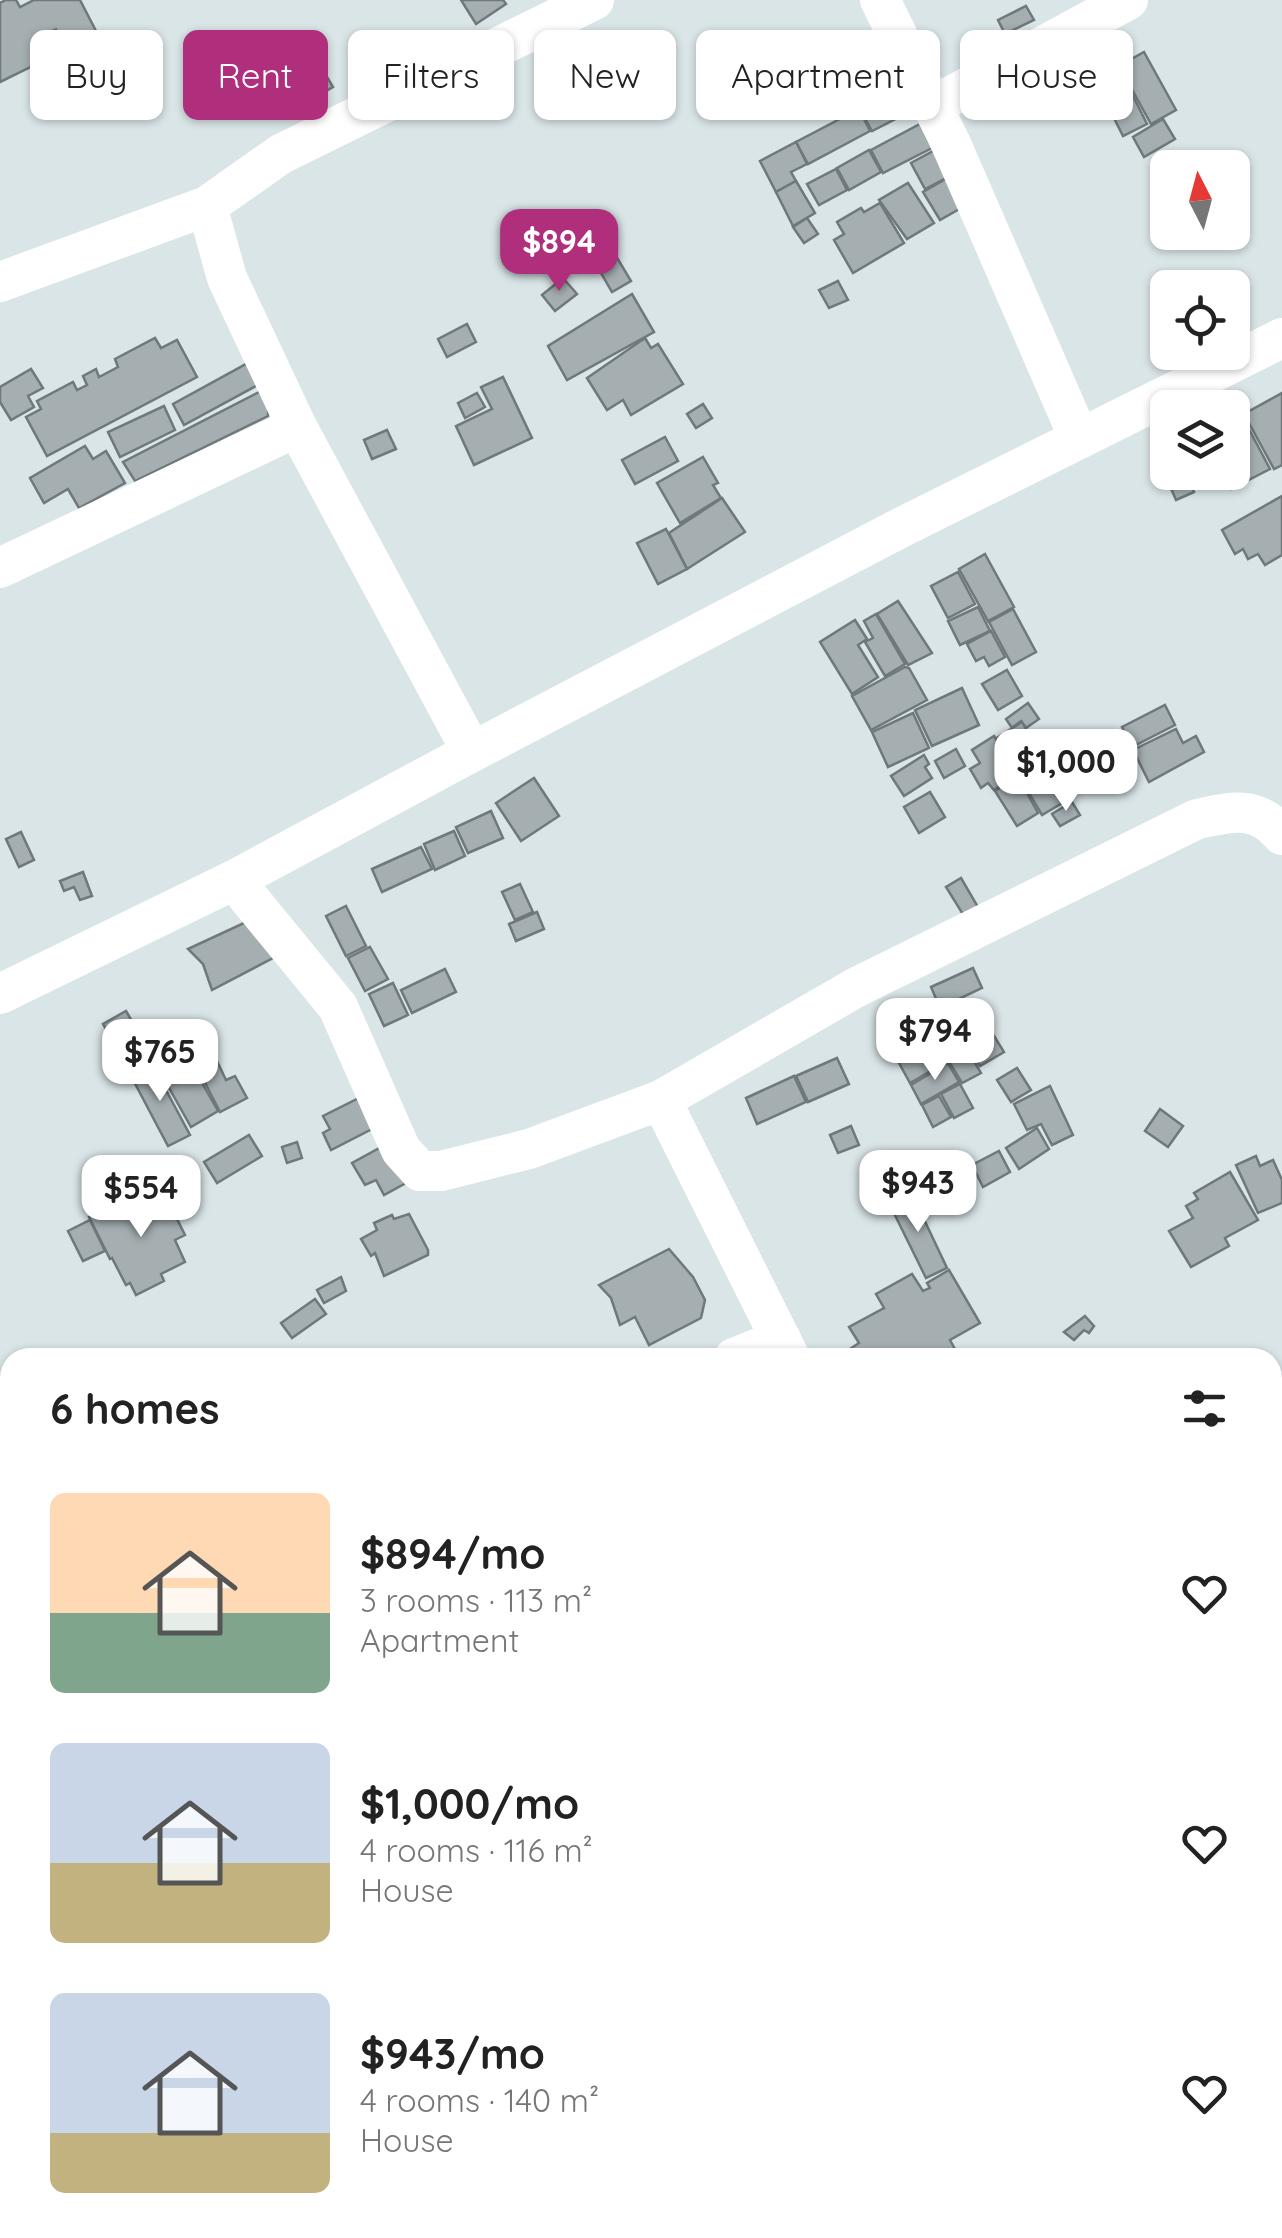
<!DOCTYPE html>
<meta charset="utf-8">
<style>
body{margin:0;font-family:Quicksand,sans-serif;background:#f6f6f6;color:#222;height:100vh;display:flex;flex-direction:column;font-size:38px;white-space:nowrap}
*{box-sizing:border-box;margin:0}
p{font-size:32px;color:#767676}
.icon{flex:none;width:55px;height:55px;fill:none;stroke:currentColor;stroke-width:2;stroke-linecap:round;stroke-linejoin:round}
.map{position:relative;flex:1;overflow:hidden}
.side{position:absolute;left:0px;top:1348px;width:1282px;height:892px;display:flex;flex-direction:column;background:#fff;border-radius:30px 30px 0 0;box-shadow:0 2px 8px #0004}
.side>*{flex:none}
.hud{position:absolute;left:30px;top:30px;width:1222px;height:90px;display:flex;gap:20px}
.needle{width:65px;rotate:354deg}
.controls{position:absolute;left:1150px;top:150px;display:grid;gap:20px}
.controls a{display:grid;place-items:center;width:100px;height:100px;border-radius:15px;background:#fff;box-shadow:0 2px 8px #0004;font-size:50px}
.price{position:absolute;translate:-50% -85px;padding:0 22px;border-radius:20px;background:#fff;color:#222;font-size:32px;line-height:65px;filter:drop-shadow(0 2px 5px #0008)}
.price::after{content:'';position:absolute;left:50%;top:60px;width:30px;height:22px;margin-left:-15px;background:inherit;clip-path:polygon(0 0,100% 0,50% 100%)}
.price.current{background:#af2f7c;color:#fff}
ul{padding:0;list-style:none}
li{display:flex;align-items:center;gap:30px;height:250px;padding:0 50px}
li span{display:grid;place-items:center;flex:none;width:280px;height:200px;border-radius:15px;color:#555}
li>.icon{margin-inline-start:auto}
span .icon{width:120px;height:120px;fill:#fffc;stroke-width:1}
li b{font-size:42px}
h2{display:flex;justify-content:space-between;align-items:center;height:120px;padding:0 50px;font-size:42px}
.chip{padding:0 35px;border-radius:15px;background:#fff;box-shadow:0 2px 8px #0004;font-size:35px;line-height:90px}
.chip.current{background:#af2f7c;color:#fff}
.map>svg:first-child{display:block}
.building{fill:#a5afb2;stroke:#6f797c;stroke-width:2.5}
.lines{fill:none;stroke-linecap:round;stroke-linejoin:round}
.street{stroke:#fff;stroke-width:40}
</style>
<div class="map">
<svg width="1282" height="2238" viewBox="0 0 1282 2238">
<rect width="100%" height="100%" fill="#dae5e8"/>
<g class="building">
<path d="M6 0H16L20 7 34 0H80L96 31 65 46 56 29 45 34 55 55 0 82V3Z"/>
<path d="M461 0H503L506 4 476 24Z"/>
<path d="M1026 6 1034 20 1005 34 998 20Z"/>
<path d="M1144 52 1176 110 1151 124 1119 66Z"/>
<path d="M320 65 333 87 298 107 285 85Z"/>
<path d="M1119 68 1147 124 1123 136 1095 80Z"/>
<path d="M903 86 915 109 872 131 860 109Z"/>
<path d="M859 109 870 131 808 164 796 142Z"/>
<path d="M1163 119 1175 139 1144 157 1133 137Z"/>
<path d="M920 124 932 148 883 173 871 150Z"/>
<path d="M796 142 807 164 791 172 796 181 776 192 760 161Z"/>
<path d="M869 150 881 172 849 190 837 168Z"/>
<path d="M935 150 950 176 925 189 911 163Z"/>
<path d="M836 169 847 190 819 205 807 184Z"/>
<path d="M951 176 968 204 940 220 923 192Z"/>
<path d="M796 181 815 213 793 226 776 192Z"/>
<path d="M908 183 934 223 907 239 879 200Z"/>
<path d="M880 203 904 243 853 273 834 240 844 234 837 222 861 208 864 212Z"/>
<path d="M807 218 818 234 804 243 793 227Z"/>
<path d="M616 256 631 281 612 292 597 266Z"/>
<path d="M563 278 577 294 555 311 542 295Z"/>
<path d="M838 281 848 300 829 308 819 290Z"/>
<path d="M632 294 654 332 567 380 548 346Z"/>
<path d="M467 324 476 342 447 357 438 339Z"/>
<path d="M155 338 161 348 177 340 197 377 47 456 26 417 41 409 37 401 73 382 77 390 87 385 83 376 96 369 99 377 118 367 115 359Z"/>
<path d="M645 338 651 348 658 344 683 384 631 415 623 400 607 410 587 378Z"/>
<path d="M257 358 269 379 184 425 173 404Z"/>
<path d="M31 369 43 388 28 396 34 407 11 420 0 402V387Z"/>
<path d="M503 377 532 438 474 465 456 426 492 409 481 387Z"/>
<path d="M269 387 268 416 135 481 123 462Z"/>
<path d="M477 393 485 407 465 418 458 403Z"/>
<path d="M1282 393V465L1274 469 1244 414Z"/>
<path d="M703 404 712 418 696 428 687 414Z"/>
<path d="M164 406 175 430 120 457 108 432Z"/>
<path d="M1242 416 1270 469 1231 489 1223 472H1232V421Z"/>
<path d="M387 430 396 449 372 459 364 440Z"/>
<path d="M665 437 678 461 635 484 622 460Z"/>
<path d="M85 446 93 459 106 451 125 483 79 508 68 489 44 503 30 478Z"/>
<path d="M703 457 718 483 713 485 721 498 680 523 657 483Z"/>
<path d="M1168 457V472H1186L1194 492 1176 500 1159 460Z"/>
<path d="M1282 496V555L1265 565 1258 554 1248 559 1243 549 1235 554 1222 530Z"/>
<path d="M722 498 745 532 687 569 669 533Z"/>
<path d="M666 529 687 569 658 584 637 543Z"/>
<path d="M985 554 1014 607 988 621 959 569Z"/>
<path d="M958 572 975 604 948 618 931 586Z"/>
<path d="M898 601 932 653 908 665 877 614Z"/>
<path d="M978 607 990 631 960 645 948 621Z"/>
<path d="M1013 609 1036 652 1012 665 989 622Z"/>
<path d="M876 614 905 664 885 676 865 642 873 638 864 621Z"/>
<path d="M855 620 867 639 858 645 878 677 852 694 820 642Z"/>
<path d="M991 631 1005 657 989 666 984 657 976 661 967 644Z"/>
<path d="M905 667 909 668 927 700 871 730 852 696Z"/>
<path d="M1007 670 1022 696 998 710 982 684Z"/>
<path d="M962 688 979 725 932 746 915 710Z"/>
<path d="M1028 703 1039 719 1026 728 1021 721 1012 728 1006 719Z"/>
<path d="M1165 705 1175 725 1132 747 1122 727Z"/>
<path d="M913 713 929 748 888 767 872 732Z"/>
<path d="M1022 722 1045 762 1019 775 997 738Z"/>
<path d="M1176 729 1183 743 1196 736 1204 752 1149 782 1133 750Z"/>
<path d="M994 736 1017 775 994 790 988 783 981 788 970 769 980 763 972 750Z"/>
<path d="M956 749 965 766 944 778 935 761Z"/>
<path d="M924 755 929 764 925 767 932 778 904 796 891 776Z"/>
<path d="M1047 762 1069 799 1042 815 1020 778Z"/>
<path d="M1018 777 1038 813 1017 826 995 791Z"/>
<path d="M534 778 559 816 521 841 496 803Z"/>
<path d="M930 792 945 817 919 833 904 807Z"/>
<path d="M1072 802 1080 815 1060 826 1052 814Z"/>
<path d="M491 811 503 838 468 853 456 827Z"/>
<path d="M454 831 465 856 435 870 424 844Z"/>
<path d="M21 832 34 860 19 867 6 839Z"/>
<path d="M421 847 432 869 382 892 372 869Z"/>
<path d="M83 872 92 896 80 900 74 887 64 891 60 881Z"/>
<path d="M961 878 978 907 964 916 946 887Z"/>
<path d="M520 884 533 912 515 920 502 892Z"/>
<path d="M346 906 366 946 346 956 326 916Z"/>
<path d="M537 912 544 929 516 941 509 924Z"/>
<path d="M246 922 277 956 212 990 203 964 188 949Z"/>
<path d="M370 947 388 979 365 991 348 958Z"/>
<path d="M973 968 982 988 940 1008 931 987Z"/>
<path d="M445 969 456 992 412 1013 401 990Z"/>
<path d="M393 983 408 1015 384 1026 369 994Z"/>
<path d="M979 1003 990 1029 965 1039 954 1013Z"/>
<path d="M126 1011 143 1040 157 1032 168 1050 125 1074 115 1057 120 1054 103 1024Z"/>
<path d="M991 1031 1004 1052 980 1066 967 1045Z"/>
<path d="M958 1034 981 1073 962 1083 939 1045Z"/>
<path d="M934 1042 946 1062 910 1083 899 1063Z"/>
<path d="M837 1058 849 1084 808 1102 796 1076Z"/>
<path d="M216 1059 226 1080 235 1076 247 1098 220 1112 198 1069Z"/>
<path d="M151 1062 190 1135 168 1146 130 1074Z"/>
<path d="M190 1062 218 1111 191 1127 163 1077Z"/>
<path d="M948 1063 959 1082 921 1104 911 1085Z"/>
<path d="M1017 1068 1031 1090 1011 1102 997 1080Z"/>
<path d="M794 1076 806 1102 757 1124 746 1098Z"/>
<path d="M960 1084 973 1108 954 1118 941 1094Z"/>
<path d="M1050 1086 1073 1135 1052 1145 1041 1124 1027 1130 1014 1104Z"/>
<path d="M939 1096 951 1117 933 1127 922 1105Z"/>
<path d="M361 1097 376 1127 331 1150 323 1133 330 1129 323 1116Z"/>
<path d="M1160 1109 1183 1126 1168 1147 1145 1131Z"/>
<path d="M851 1126 859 1145 838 1153 830 1135Z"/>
<path d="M1037 1128 1049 1149 1019 1169 1006 1148Z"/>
<path d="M249 1135 262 1156 217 1183 204 1162Z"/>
<path d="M297 1142 302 1158 287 1163 282 1147Z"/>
<path d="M385 1145 406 1183 384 1195 376 1180 365 1185 352 1163Z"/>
<path d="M999 1151 1010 1172 983 1187 972 1165Z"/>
<path d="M1256 1156 1260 1166 1273 1160 1282 1180V1203L1258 1213 1236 1165Z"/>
<path d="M963 1171 973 1191 936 1209 926 1190Z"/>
<path d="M1230 1172 1258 1220 1225 1238 1229 1246 1191 1267 1169 1231 1193 1218 1186 1206 1198 1199 1194 1193Z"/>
<path d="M151 1192 158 1205 168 1201 185 1235 175 1240 185 1262 161 1274 164 1281 136 1295 130 1283 126 1285 112 1258 110 1259 89 1217 121 1201 123 1205Z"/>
<path d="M911 1192 947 1268 926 1278 889 1203Z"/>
<path d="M409 1214 428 1250V1255L384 1276 375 1253 371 1256 361 1239 377 1230 374 1223 392 1215 394 1219Z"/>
<path d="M90 1220 105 1251 83 1261 68 1231Z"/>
<path d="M669 1249 693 1277 705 1300 701 1318 649 1345 635 1317 620 1325 611 1298 599 1285Z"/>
<path d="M949 1270 980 1323 950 1340 956 1351 944 1358H851L847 1351 859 1343 849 1327 884 1308 876 1294 912 1274 923 1291 930 1288 927 1283Z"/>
<path d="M341 1277 346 1291 324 1303 317 1290Z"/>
<path d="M315 1299 326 1314 292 1338 281 1323Z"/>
<path d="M1085 1316 1094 1326 1089 1333 1084 1330 1074 1340 1064 1332Z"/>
<path d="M10 1481V1568L0 1549V1486Z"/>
<path d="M10 1604V1677L0 1679V1610Z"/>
<path d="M10 2174V2230H60L64 2236 0 2238V2180Z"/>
<path d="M883 2230H958L946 2238H877L885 2233Z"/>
</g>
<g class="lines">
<g class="street">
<path d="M880 0 951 144 1079 438"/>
<path d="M933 106 1128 0"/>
<path d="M207 206 227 278 297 427 472 752"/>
<path d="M0 282 207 206 281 154 594 0"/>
<path d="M0 568 297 427"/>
<path d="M234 880 338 1007 401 1150 420 1171H441L529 1149 661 1100 855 988 1197 819C1232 812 1256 804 1282 835"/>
<path d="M0 994 234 880 472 752 902 527 1282 338"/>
<path d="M661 1100 790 1358"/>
<path d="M734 1358 781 1339"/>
<path d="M0 1691 10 1686"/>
<path d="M1272 2114 1282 2110"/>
<path d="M488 2238 503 2230"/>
<path d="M1042 2238 1056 2230"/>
</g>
</g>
</svg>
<div class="controls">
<a><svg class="needle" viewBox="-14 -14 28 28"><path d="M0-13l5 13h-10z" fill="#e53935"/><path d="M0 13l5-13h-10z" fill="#767676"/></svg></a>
<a><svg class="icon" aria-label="locate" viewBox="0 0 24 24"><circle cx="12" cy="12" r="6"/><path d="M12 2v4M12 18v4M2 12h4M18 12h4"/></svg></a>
<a><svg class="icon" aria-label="layers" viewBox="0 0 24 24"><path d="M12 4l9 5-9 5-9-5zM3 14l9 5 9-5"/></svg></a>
</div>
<b class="price current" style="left:559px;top:294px">$894</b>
<b class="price" style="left:1066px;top:814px">$1,000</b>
<b class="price" style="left:935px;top:1083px">$794</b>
<b class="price" style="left:160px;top:1104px">$765</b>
<b class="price" style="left:918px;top:1235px">$943</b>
<b class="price" style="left:141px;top:1240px">$554</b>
<div class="hud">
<a class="chip">Buy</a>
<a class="chip current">Rent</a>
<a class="chip">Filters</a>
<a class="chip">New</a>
<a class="chip">Apartment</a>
<a class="chip">House</a>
</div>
<section class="side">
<h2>6 homes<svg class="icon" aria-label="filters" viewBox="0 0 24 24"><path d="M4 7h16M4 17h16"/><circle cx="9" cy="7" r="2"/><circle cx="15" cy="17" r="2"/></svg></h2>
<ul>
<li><span style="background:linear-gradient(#ffd9b3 60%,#7fa58c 0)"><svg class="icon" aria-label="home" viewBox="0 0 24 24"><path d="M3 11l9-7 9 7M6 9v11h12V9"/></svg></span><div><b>$894/mo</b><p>3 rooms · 113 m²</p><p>Apartment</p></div><svg class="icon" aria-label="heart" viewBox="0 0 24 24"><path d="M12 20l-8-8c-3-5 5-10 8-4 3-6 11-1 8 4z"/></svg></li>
<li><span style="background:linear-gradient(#c9d6e8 60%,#c2b280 0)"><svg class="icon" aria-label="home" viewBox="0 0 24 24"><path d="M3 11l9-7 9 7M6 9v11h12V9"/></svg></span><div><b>$1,000/mo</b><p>4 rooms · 116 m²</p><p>House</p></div><svg class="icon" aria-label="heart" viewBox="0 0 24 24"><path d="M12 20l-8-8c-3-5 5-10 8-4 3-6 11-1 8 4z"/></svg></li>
<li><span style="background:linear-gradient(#c9d6e8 70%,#c2b280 0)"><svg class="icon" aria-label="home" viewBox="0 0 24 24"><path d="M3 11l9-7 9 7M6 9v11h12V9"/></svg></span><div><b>$943/mo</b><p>4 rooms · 140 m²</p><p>House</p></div><svg class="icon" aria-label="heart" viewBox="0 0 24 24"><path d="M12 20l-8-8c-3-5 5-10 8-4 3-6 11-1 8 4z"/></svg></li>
</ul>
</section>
</div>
